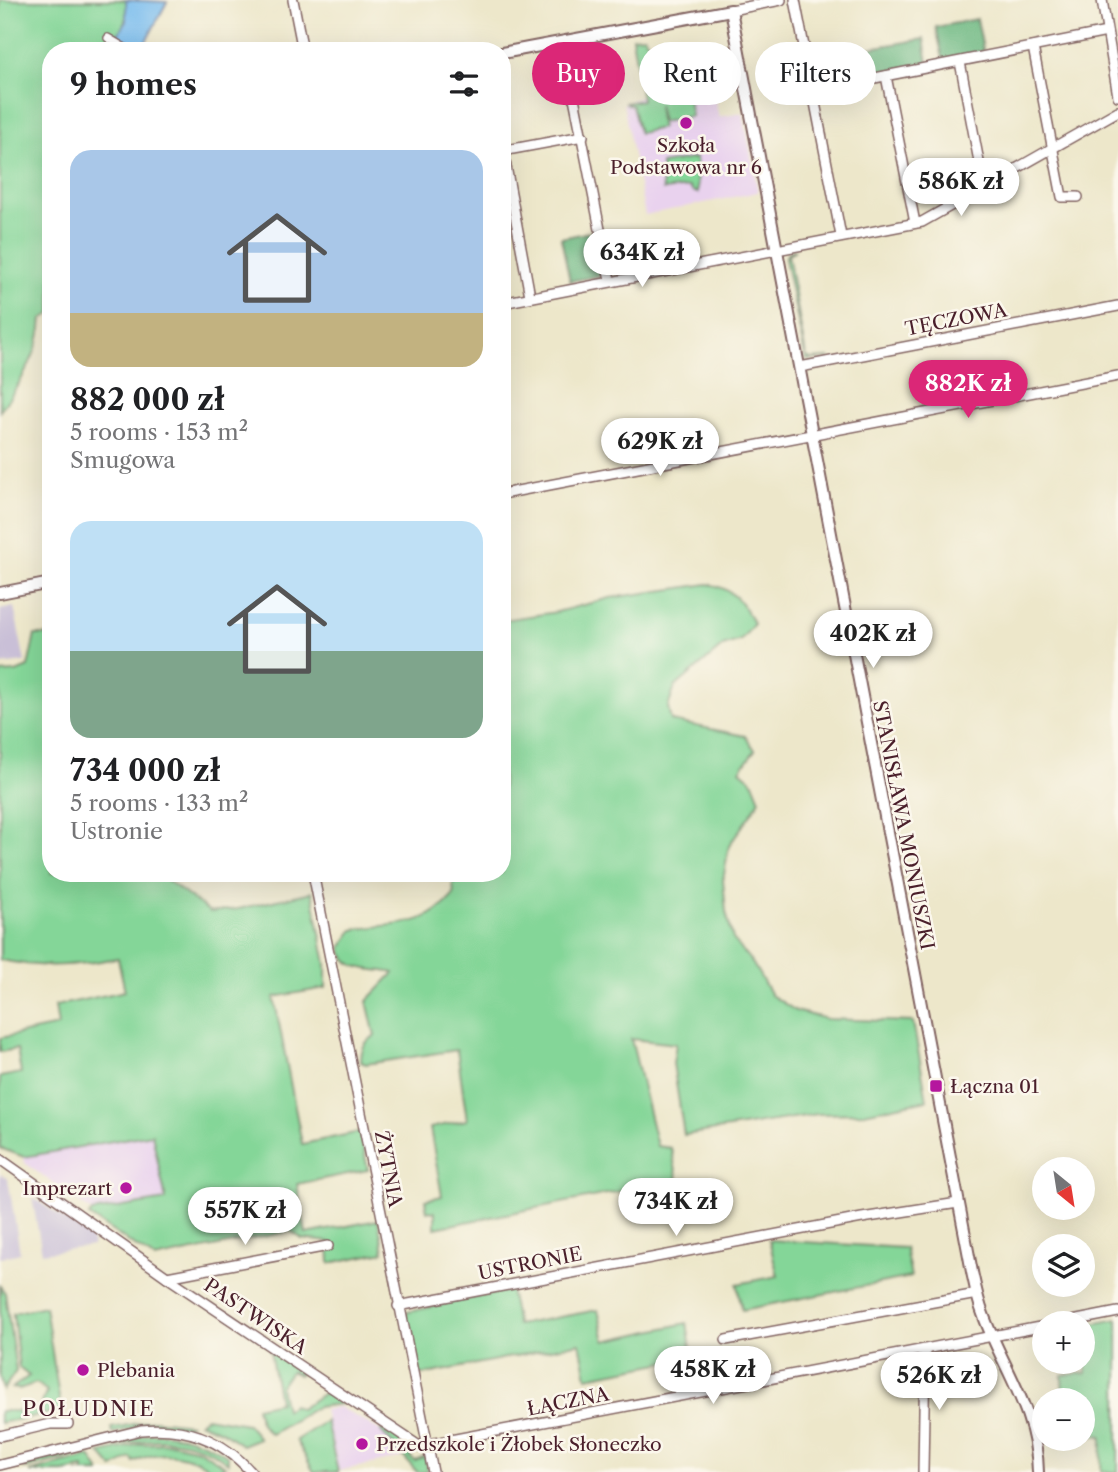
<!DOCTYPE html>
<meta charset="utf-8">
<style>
body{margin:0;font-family:"Libre Caslon Text",serif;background:#f2f2f2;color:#202124;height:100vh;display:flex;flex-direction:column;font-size:26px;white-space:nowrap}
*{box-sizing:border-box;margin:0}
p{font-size:23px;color:#757577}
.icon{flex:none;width:38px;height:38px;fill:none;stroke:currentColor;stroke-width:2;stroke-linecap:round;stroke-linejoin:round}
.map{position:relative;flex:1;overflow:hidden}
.panel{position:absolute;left:42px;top:42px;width:469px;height:840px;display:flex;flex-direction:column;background:#fff;border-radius:28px;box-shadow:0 7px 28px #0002}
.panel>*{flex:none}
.guide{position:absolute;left:532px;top:42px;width:480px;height:63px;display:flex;gap:14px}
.needle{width:46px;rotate:150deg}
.controls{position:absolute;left:1032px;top:1157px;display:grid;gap:14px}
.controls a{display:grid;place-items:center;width:63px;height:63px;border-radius:50%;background:#fff;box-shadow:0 7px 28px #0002;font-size:35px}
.price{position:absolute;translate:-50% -60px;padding:0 16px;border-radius:24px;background:#fff;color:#222;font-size:23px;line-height:46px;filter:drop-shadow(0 2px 4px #0008)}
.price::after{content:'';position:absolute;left:50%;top:42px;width:21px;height:16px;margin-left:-10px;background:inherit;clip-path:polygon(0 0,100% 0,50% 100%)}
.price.active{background:#db2777;color:#fff}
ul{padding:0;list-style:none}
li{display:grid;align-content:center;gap:14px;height:371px;padding:0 28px}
li span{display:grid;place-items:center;height:217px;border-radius:21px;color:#555}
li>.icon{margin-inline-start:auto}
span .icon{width:126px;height:126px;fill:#fffc;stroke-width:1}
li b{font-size:30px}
h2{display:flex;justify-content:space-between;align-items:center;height:84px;padding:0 28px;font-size:30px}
.tag{padding:0 24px;border-radius:32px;background:#fff;box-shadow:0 7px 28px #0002;font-size:24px;line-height:63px}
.tag.active{background:#db2777;color:#fff}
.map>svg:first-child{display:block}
.built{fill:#e9d2ee}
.industrial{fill:#c9bfd7}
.green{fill:#84d698;stroke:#677a62;stroke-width:2}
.forest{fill:#6bb780;stroke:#5a6b56;stroke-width:2}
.water{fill:#78bcee;stroke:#616e8c;stroke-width:2}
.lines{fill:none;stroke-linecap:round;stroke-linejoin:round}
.pedestrian-casing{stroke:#836563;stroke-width:10}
.minor-casing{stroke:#836563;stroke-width:12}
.tertiary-casing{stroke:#836563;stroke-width:14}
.pedestrian{stroke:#fff;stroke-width:7}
.minor{stroke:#fff;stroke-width:9}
.tertiary{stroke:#fff;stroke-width:10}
.poi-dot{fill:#b5179e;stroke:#fbf7ec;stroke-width:2.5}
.labels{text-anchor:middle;stroke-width:5;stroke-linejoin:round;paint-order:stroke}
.poi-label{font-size:19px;fill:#4a1f2b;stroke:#fbf7ec;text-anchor:start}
.street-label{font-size:19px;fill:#4a1f2b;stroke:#fbf7ec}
.neighbourhood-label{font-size:21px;letter-spacing:2px;fill:#4a1f2b;stroke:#fbf7ec}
</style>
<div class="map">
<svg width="1118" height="1472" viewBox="0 0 1118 1472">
<rect width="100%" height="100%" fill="#fbf7ec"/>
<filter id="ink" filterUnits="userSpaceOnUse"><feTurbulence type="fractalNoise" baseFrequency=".0143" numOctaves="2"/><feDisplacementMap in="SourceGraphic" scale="14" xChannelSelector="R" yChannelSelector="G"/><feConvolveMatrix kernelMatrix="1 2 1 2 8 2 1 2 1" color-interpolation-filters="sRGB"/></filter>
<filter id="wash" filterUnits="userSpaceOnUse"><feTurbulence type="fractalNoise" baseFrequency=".00686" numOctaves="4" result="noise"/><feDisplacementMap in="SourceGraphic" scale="28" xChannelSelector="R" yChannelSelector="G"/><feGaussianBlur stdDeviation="1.57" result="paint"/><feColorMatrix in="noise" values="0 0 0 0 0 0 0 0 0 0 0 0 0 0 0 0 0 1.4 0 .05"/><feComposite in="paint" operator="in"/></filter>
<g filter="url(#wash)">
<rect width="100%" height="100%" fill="#ede7ca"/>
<g class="built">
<path d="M644 36 653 51 679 44 689 89 711 84 719 117 743 113 758 192 645 215 623 103 643 96 632 37Z"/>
<path d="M152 1133 166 1200 92 1212 25 1163 24 1157Z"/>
<path d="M339 1407 381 1431 403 1457 339 1471 324 1410Z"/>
</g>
<g class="industrial">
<path d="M14 607 25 662 0 665V610Z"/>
<path d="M0 1174 8 1179 20 1253 0 1258Z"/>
<path d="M32 1197 90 1236 93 1246 42 1253Z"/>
</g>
<g class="green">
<path d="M0 0H126C131 19 119 35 108 51H51V314L42 319C41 352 19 385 0 411Z"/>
<path d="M644 36 653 50 679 44 686 90 711 84 713 93 688 98 691 116 662 122 658 105 661 128 639 133 632 105 624 103 642 100 632 37Z"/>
<path d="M696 158 698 193 692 191 690 187 663 190 661 164Z"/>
<path d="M795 250 788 255 806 356 811 359 830 358 806 360 785 259 788 252Z"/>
<path d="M708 584C733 588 742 602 754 624L741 640 723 646 675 687 668 707 671 721 745 736 755 750 740 770 752 780 760 800 729 846 723 880 726 912 733 939 753 964 771 995 796 1011 827 1019 913 1022 927 1100 864 1113 818 1114 684 1135 673 1063 676 1044 631 1039 657 1146 671 1148 678 1180 435 1228V1212L427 1211 425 1200 442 1196 430 1128 467 1120 457 1050 366 1064 361 1062C361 1049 364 1042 375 1036L367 1001 394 973C372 968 347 973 341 948L353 930C397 922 423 930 454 895L452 873H502V620L557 612 610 598Z"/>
<path d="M35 635H51V873H157L210 912 238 909 312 892 326 964V988L274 997 302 1144 360 1132 368 1170 297 1184 306 1234 378 1220 384 1252 330 1263 329 1242 302 1239 291 1231 155 1259 89 1216 92 1212 166 1200 152 1134 24 1157 0 1148V1077L21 1073 17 1049 0 1052V1038L58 1026 55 1006 125 991 118 958C73 966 45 969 0 960V673L16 672 28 667Z"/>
<path d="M769 1240 905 1248 911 1277 742 1310 737 1284 778 1276Z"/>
<path d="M0 1286 5 1293 16 1371 3 1390 0 1377Z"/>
<path d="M510 1290 517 1325 598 1310 605 1341 687 1323 691 1347 671 1361 587 1377 580 1343 417 1376 405 1316 408 1312Z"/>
<path d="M45 1306 61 1411 0 1423V1411H18L20 1414 22 1411 39 1410 47 1391 36 1383 19 1389 12 1388 29 1376 19 1368 13 1313Z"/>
<path d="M1118 1319V1472H1101L1102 1436 1083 1434V1400H1063L1062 1375 1086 1373V1325Z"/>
<path d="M270 1351 302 1372 299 1375 291 1371 280 1387 285 1410 293 1405 300 1409 327 1391 342 1402 340 1404 317 1407 271 1434C260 1427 259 1419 256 1407L279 1402Z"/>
<path d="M206 1417 247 1424 259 1438 242 1445 223 1432 199 1422Z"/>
<path d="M154 1420 190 1424 185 1427 147 1425 112 1433 111 1428Z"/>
<path d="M326 1421 338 1472H314L296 1440Z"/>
<path d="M382 1428 421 1450 423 1453 414 1452 410 1457 415 1461 425 1457 428 1472H417L381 1431Z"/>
<path d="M150 1434C179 1432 204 1440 228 1456V1463C192 1435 157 1437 115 1446L113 1441Z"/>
<path d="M172 1443 198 1449 225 1466 214 1472C194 1453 157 1449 134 1462L131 1458 113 1468 100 1453 140 1444Z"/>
<path d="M83 1449 89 1452 24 1469 25 1463Z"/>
<path d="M90 1456 100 1472H77H84V1468L63 1472H29Z"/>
</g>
<g class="forest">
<path d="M977 19 984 54 944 63 936 27Z"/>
<path d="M924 39 928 63 854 78 852 51Z"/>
<path d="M595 231 604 275 570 281 561 238Z"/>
</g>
<path class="water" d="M126 0 167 2 141 51H108L126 21Z"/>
</g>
<g filter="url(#ink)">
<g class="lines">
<g class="pedestrian-casing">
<path id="pedestrian" d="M108 38 130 51"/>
</g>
<g class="minor-casing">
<g id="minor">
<path d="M293 0 303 51"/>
<path d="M795 0 841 236"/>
<path d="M1102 0 1118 96"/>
<path d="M731 10 781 0"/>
<path d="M563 42 610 280"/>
<path d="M1033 47 1062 197H1078"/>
<path d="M960 62 984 188"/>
<path d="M886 76 915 223"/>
<path d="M814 90 1107 32"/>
<path d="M503 150 530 296"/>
<path d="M502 151 583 136"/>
<path d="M502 303 922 222 1118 111"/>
<path d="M800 367 1118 306"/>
<path d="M502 494 1118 376"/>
<path d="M313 873 433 1472"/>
<path d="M0 1159 167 1277 419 1446 1045 1326"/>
<path d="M167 1277 328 1246"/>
<path d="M398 1306 862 1218 958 1203"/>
<path d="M1062 1323 1118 1312"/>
<path d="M726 1340 977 1294"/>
<path d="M0 1436 50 1424H68"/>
<path d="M0 1465 141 1430C185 1426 221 1438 251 1472"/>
<path d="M923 1472 925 1350"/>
</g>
</g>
<g class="tertiary-casing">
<g id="tertiary">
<path d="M502 53 731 10 972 1272C975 1286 978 1301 983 1314 1003 1369 1037 1411 1038 1472"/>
<path d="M0 593 51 583"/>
</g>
</g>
<use href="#pedestrian" class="pedestrian"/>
<use href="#minor" class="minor"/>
<use href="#tertiary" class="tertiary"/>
</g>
</g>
<g class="poi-dot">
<circle cx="686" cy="123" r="7"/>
<rect x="929" y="1079" width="14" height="14" rx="3.5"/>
<circle cx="126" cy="1188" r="7"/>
<circle cx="83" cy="1370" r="7"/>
<circle cx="362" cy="1444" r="7"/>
</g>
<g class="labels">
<g class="poi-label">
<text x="686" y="152" text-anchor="middle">Szkoła<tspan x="686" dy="22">Podstawowa nr 6</tspan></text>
<text x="950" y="1093">Łączna 01</text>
<text x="112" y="1195" text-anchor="end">Imprezart</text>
<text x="97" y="1377">Plebania</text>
<text x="376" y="1451">Przedszkole i Żłobek Słoneczko</text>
</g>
<g class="street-label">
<text transform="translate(956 319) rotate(-11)" y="7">TĘCZOWA</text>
<text transform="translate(904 825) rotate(79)" y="7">STANISŁAWA MONIUSZKI</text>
<text transform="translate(389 1169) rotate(79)" y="7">ŻYTNIA</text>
<text transform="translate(530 1263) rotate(-11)" y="7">USTRONIE</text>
<text transform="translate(256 1316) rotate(34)" y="7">PASTWISKA</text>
<text transform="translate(568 1401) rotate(-11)" y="7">ŁĄCZNA</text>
</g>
<g class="neighbourhood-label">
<text x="89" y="1416">POŁUDNIE</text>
</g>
</g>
</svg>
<div class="controls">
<a><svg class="needle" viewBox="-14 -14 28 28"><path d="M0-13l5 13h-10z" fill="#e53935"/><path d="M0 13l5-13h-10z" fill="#757577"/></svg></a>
<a><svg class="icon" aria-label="layers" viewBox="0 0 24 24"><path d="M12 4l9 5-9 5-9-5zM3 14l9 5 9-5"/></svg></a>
<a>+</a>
<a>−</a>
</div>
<b class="price" style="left:961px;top:218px">586K zł</b>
<b class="price" style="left:642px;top:289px">634K zł</b>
<b class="price active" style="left:968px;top:420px">882K zł</b>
<b class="price" style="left:660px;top:478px">629K zł</b>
<b class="price" style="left:873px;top:670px">402K zł</b>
<b class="price" style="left:676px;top:1238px">734K zł</b>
<b class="price" style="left:245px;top:1247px">557K zł</b>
<b class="price" style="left:713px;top:1406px">458K zł</b>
<b class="price" style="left:939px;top:1412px">526K zł</b>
<div class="guide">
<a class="tag active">Buy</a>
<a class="tag">Rent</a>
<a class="tag">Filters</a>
</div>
<section class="panel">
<h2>9 homes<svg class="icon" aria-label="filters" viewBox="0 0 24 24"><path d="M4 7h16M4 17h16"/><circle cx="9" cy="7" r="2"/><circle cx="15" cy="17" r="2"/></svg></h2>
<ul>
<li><span style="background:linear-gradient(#a9c7e8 75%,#c2b280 0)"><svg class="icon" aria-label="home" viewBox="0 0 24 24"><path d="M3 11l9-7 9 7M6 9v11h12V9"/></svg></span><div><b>882 000 zł</b><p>5 rooms · 153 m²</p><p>Smugowa</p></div></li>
<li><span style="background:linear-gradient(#bfe0f5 60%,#7fa58c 0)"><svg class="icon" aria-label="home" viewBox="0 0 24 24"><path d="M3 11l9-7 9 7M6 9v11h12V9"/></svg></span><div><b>734 000 zł</b><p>5 rooms · 133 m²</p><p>Ustronie</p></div></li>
</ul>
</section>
</div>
